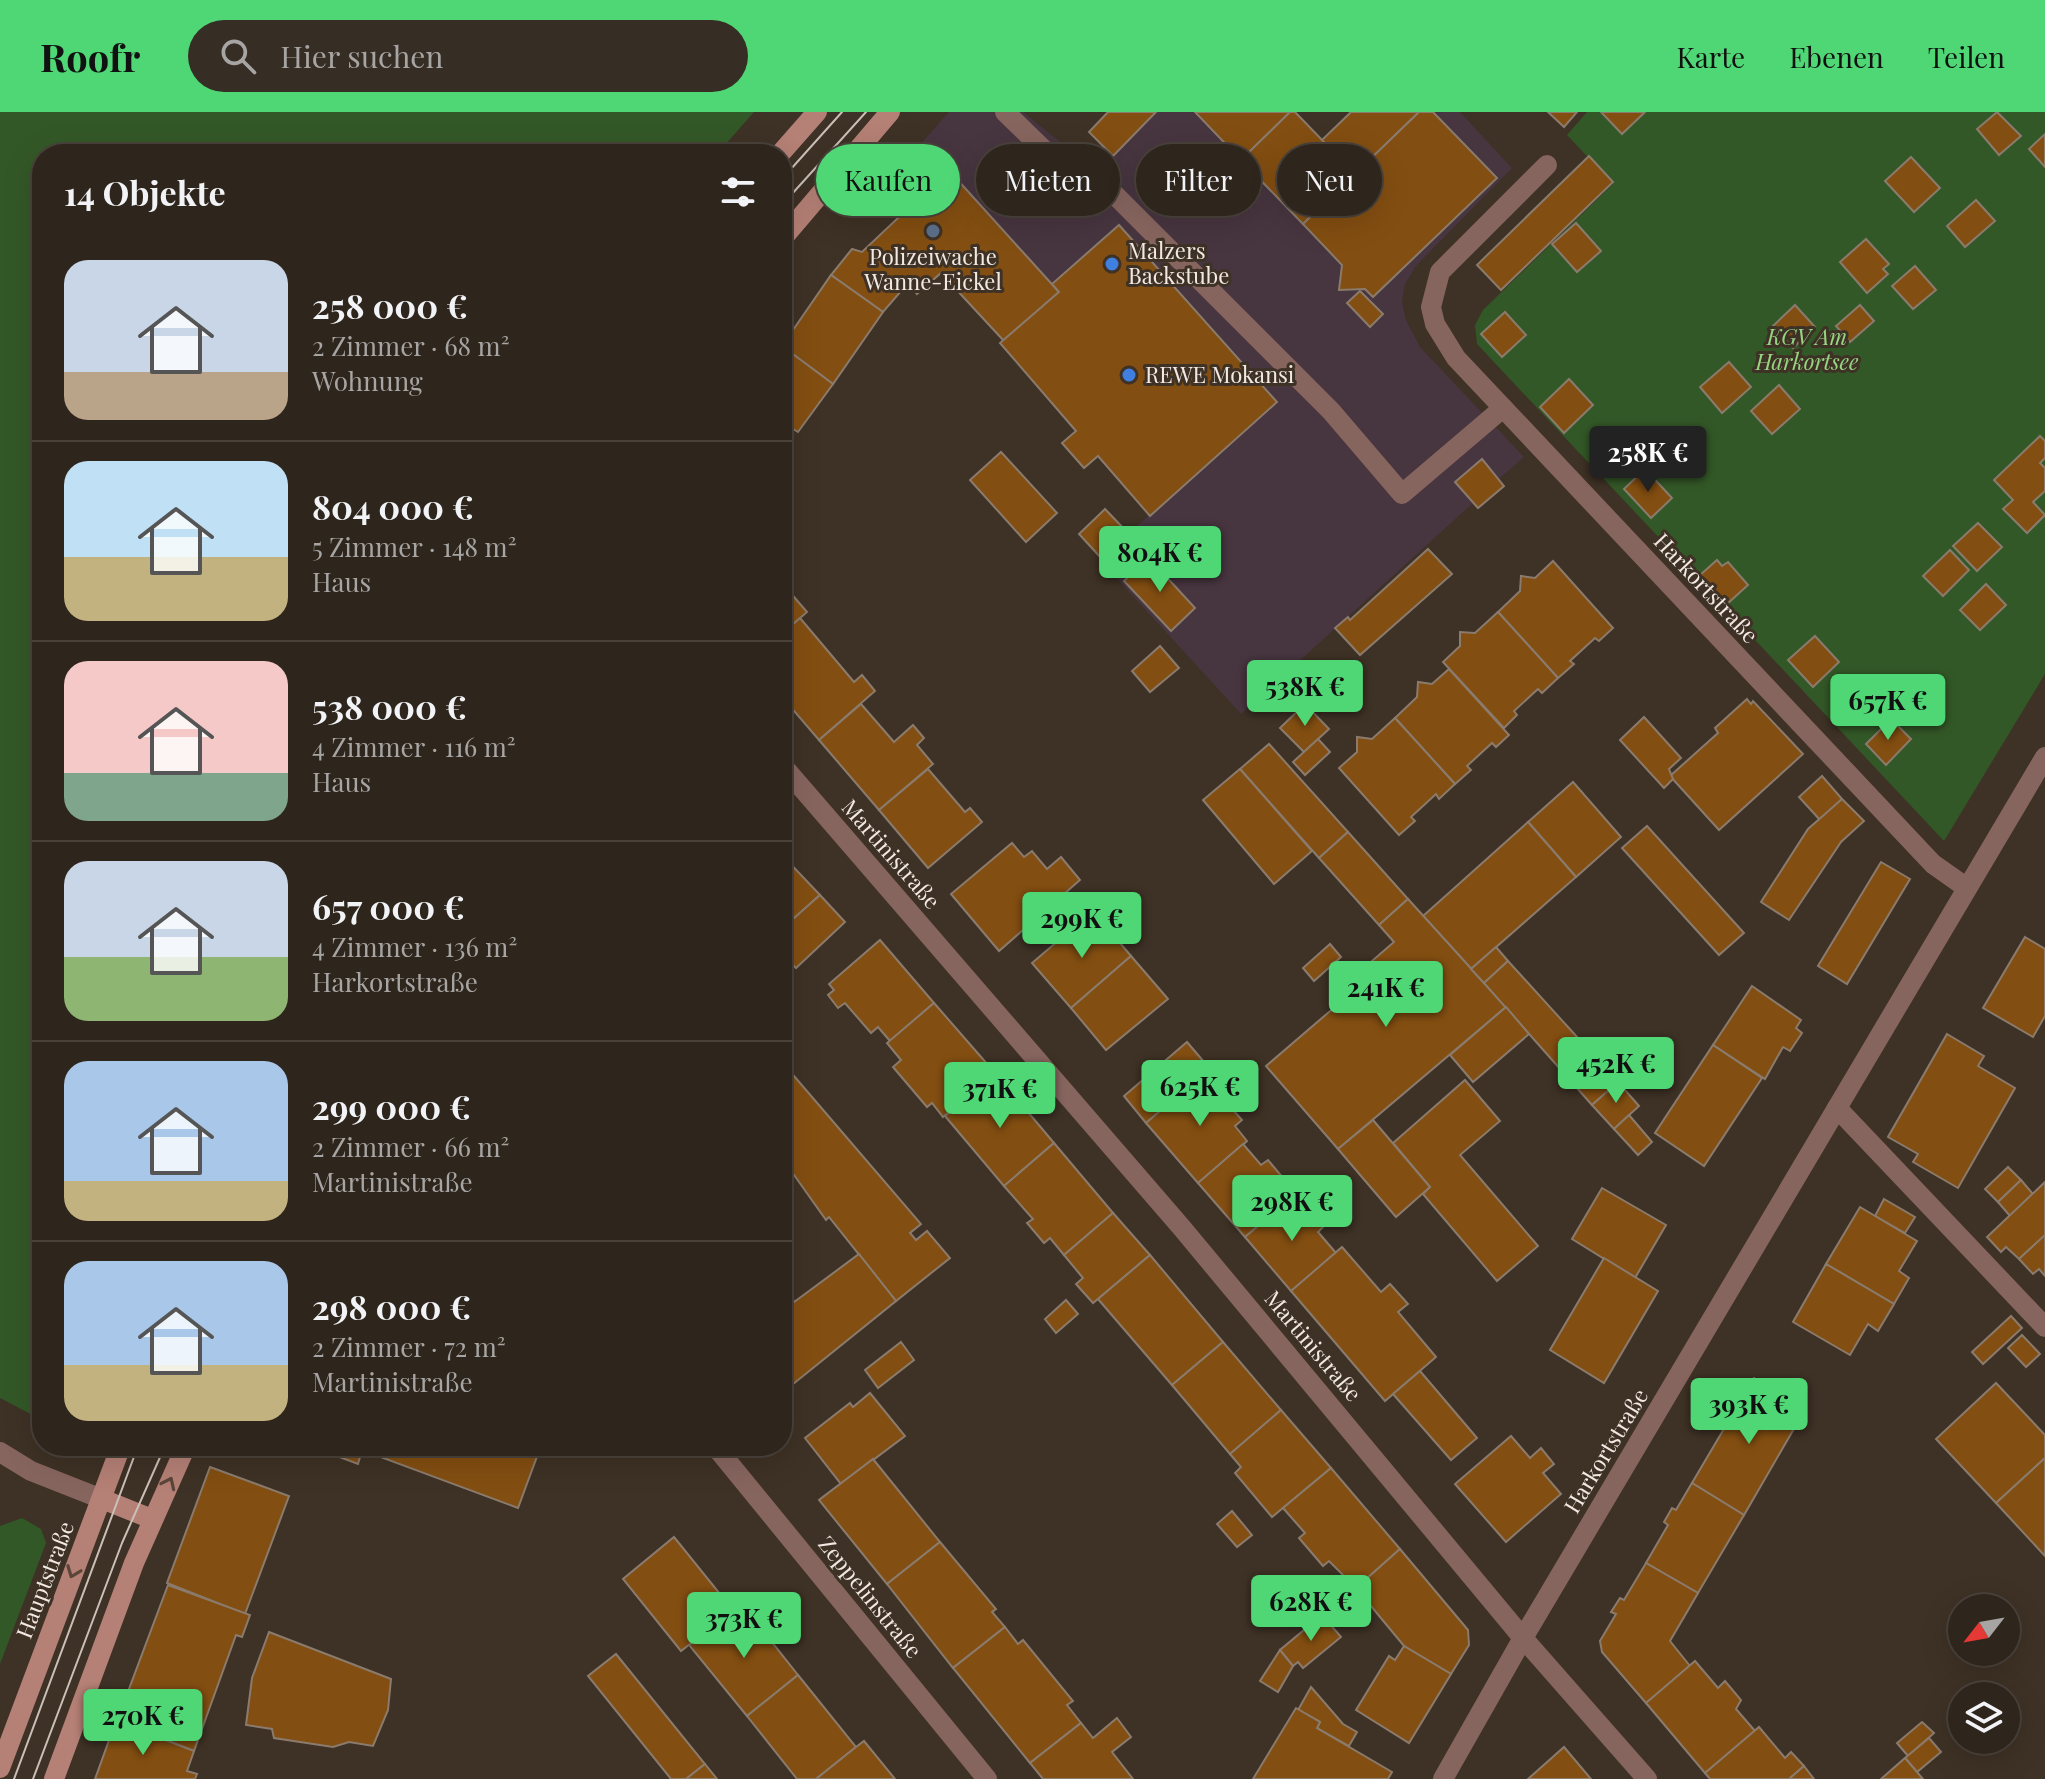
<!DOCTYPE html>
<html lang="de">
<meta charset="utf-8">
<style>
body{margin:0;font-family:"Playfair Display",serif;background:#362d25;color:#f1f3f6;height:100vh;display:flex;flex-direction:column;font-size:30px;white-space:nowrap}
*{box-sizing:border-box;margin:0}
p{font-size:26px;color:#a7a5a3}
.icon{flex:none;width:44px;height:44px;fill:none;stroke:currentColor;stroke-width:2;stroke-linecap:round;stroke-linejoin:round}
.map{position:relative;flex:1;overflow:hidden}
.panel{position:absolute;left:32px;top:32px;width:760px;height:1312px;display:flex;flex-direction:column;background:#2e251c;border-radius:32px;box-shadow:0 8px 32px #0002,0 0 0 2px #49423b}
.panel>*{flex:none}
.top-card{position:absolute;left:816px;top:32px;width:760px;height:72px;display:flex;gap:16px}
.needle{width:52px;rotate:239deg}
.tools{position:absolute;left:1948px;top:1482px;display:grid;gap:16px}
.tools a{display:grid;place-items:center;width:72px;height:72px;border-radius:50%;background:#2e251c;box-shadow:0 8px 32px #0002,0 0 0 2px #49423b;font-size:40px}
.price{position:absolute;translate:-50% -68px;padding:0 18px;border-radius:8px;background:#4fd675;color:#111;font-size:26px;line-height:52px;filter:drop-shadow(0 2px 4px #0008)}
.price::after{content:'';position:absolute;left:50%;top:48px;width:24px;height:18px;margin-left:-12px;background:inherit;clip-path:polygon(0 0,100% 0,50% 100%)}
.price.selected{background:#222;color:#fff}
ul{padding:0;list-style:none}
li{display:flex;align-items:center;gap:24px;height:200px;padding:0 32px}
li+li{border-top:2px solid #49423b}
li span{display:grid;place-items:center;flex:none;width:224px;height:160px;border-radius:24px;color:#555}
li>.icon{margin-inline-start:auto}
span .icon{width:96px;height:96px;fill:#fffc;stroke-width:1}
li b{font-size:34px}
h2{display:flex;justify-content:space-between;align-items:center;height:96px;padding:0 32px;font-size:34px}
.pill{padding:0 28px;border-radius:36px;background:#2e251c;box-shadow:0 8px 32px #0002,0 0 0 2px #49423b;font-size:28px;line-height:72px}
.pill.selected{background:#4fd675;color:#111}
header{display:flex;align-items:center;gap:48px;box-sizing:border-box;height:112px;padding:0 40px;background:#4fd675;color:#111}
header strong{font-size:38px}
nav{display:flex;gap:44px;margin-inline-start:auto;font-size:28px}
.search{width:560px;height:72px;background:#362d25;display:flex;align-items:center;gap:20px;box-sizing:border-box;padding:0 28px;border-radius:44px;color:#a7a5a3;font-size:30px}
.map>svg:first-child{display:block}
.commercial{fill:#47353f}
.green{fill:#335827}
.building{fill:#834e11;stroke:#8a7b6d;stroke-width:2}
.lines{fill:none;stroke-linecap:round;stroke-linejoin:round}
.lane{stroke:#87655f;stroke-width:20}
.street{stroke:#87655f;stroke-width:20}
.secondary{stroke:#b58076;stroke-width:20}
.tram{stroke:#cac0b8;stroke-width:2}
.oneway{stroke:#5c4539}
.service-dot{fill:#5c6f8a;stroke:#3e3125;stroke-width:3}
.shop-dot{fill:#3f7fe0;stroke:#3e3125;stroke-width:3}
.labels{text-anchor:middle;stroke-width:6;stroke-linejoin:round;paint-order:stroke}
.poi-label{font-size:22px;fill:#f2e9e2;stroke:#3e3125;text-anchor:start}
.park-label{font-size:22px;font-style:italic;fill:#96d682;stroke:#3e3125}
.street-label{font-size:22px;fill:#f2e9e2;stroke:#3e3125}
</style>
<header>
<strong>Roofr</strong>
<div class="search"><svg class="icon" aria-label="search" viewBox="0 0 24 24"><circle cx="10" cy="10" r="6"/><path d="M15 15l6 6"/></svg>Hier suchen</div>
<nav><a>Karte</a><a>Ebenen</a><a>Teilen</a></nav>
</header>
<div class="map">
<svg width="2045" height="1667" viewBox="0 0 2045 1667">
<rect width="100%" height="100%" fill="#3e3125"/>
<path class="commercial" d="M949 0H1023L1098 60 1156 0H1195L1303 112 1419 0H1460L1512 56 1416 154 1405 172 1402 190 1406 208 1420 235 1524 345 1499 367 1482 347 1455 370 1473 391 1241 602 1100 448 1149 403 1098 345 1084 356 1062 331 1075 318 1000 231 1059 180 923 29Z"/>
<g class="green">
<path d="M0 0H754L717 42H42V1308L0 1286Z"/>
<path d="M1587 0H2045V562L1944 729 1477 232 1475 213 1483 198 1613 72 1567 23Z"/>
<path d="M22 1406 41 1417 46 1431 0 1552V1414Z"/>
</g>
<g class="building">
<path d="M1108 0H1156L1113 44 1089 20Z"/>
<path d="M1195 0H1290L1241 48Z"/>
<path d="M1290 0H1295L1355 62 1303 112 1241 48Z"/>
<path d="M1351 0H1419L1355 62 1322 28Z"/>
<path d="M1419 0H1433L1497 66 1373 185 1365 177 1339 178 1342 153 1303 112Z"/>
<path d="M1548 0H1577L1564 15Z"/>
<path d="M1601 0H1645L1622 22Z"/>
<path d="M1997 0 2021 24 1999 43 1977 17Z"/>
<path d="M2045 22V55L2029 37Z"/>
<path d="M936 44 1059 180 1004 229 941 161 917 182 908 171 883 200 831 163 852 137 862 140 898 106 884 90Z"/>
<path d="M1589 44 1613 70 1501 178 1477 153Z"/>
<path d="M1911 45 1940 76 1914 100 1885 69Z"/>
<path d="M1976 88 1995 109 1965 135 1947 114Z"/>
<path d="M1576 111 1601 139 1577 160 1552 132Z"/>
<path d="M1119 113 1277 290 1150 404 1098 344 1084 356 1062 331 1076 319 1000 231 1059 180 1052 172Z"/>
<path d="M1866 127 1889 152 1883 157 1888 162 1867 181 1840 150Z"/>
<path d="M1915 154 1936 178 1913 197 1892 174Z"/>
<path d="M831 163 883 200 833 272 782 234Z"/>
<path d="M1360 179 1383 202 1370 215 1347 191Z"/>
<path d="M1795 193 1815 215 1793 236 1773 214Z"/>
<path d="M1860 193 1874 209 1850 230 1836 214Z"/>
<path d="M1505 200 1526 223 1502 245 1481 222Z"/>
<path d="M782 234 833 272 798 320 782 310Z"/>
<path d="M1729 250 1751 275 1722 301 1700 275Z"/>
<path d="M1569 267 1593 293 1564 321 1540 295Z"/>
<path d="M1779 273 1800 297 1772 322 1751 299Z"/>
<path d="M2040 324 2045 329V346L2040 351 2045 356V379L2033 390 2045 403 2027 421 2003 397 2013 388 1994 368Z"/>
<path d="M1001 340 1057 401 1026 430 970 368Z"/>
<path d="M1482 347 1504 374 1478 396 1455 370Z"/>
<path d="M1645 357 1672 386 1651 406 1624 377Z"/>
<path d="M1105 397 1129 422 1102 447 1079 422Z"/>
<path d="M1978 411 2002 435 1977 459 1953 434Z"/>
<path d="M1428 437 1452 462 1360 543 1335 516 1348 505 1350 508Z"/>
<path d="M1950 438 1969 458 1943 484 1923 464Z"/>
<path d="M1149 446 1195 496 1171 519 1124 469Z"/>
<path d="M1717 448 1722 454 1728 450 1748 473 1726 493 1700 463Z"/>
<path d="M1553 449 1613 516 1599 529 1595 526 1570 549 1574 552 1558 566 1498 500 1520 479 1521 464 1535 466Z"/>
<path d="M782 471 807 500 782 522Z"/>
<path d="M1986 472 2006 493 1980 518 1960 498Z"/>
<path d="M1498 500 1558 566 1542 581 1538 577 1514 599 1517 603 1504 616 1443 550 1460 534V520L1475 521Z"/>
<path d="M800 506 854 570 862 563 875 579 819 628 782 585V522Z"/>
<path d="M1815 524 1839 550 1813 575 1788 548Z"/>
<path d="M1160 534 1179 556 1150 580 1132 559Z"/>
<path d="M1449 557 1509 623 1496 635 1492 631 1467 654 1471 658 1455 672 1395 606 1417 585 1418 570 1432 572Z"/>
<path d="M1747 587 1751 592 1753 589 1803 642 1719 718 1670 664 1718 621 1715 616Z"/>
<path d="M861 592 894 630 913 613 924 626 917 633 933 652 879 698 819 628Z"/>
<path d="M1305 592 1329 617 1304 640 1280 616Z"/>
<path d="M1644 605 1681 646 1669 657 1673 667 1664 676 1620 628Z"/>
<path d="M1395 606 1455 672 1439 687 1436 682 1411 705 1415 709 1399 723 1339 656 1357 640V625L1372 627Z"/>
<path d="M1891 607 1911 627 1886 653 1866 632Z"/>
<path d="M1318 627 1330 640 1305 663 1293 650Z"/>
<path d="M1269 632 1348 720 1319 746 1240 657Z"/>
<path d="M928 657 965 700 970 696 982 710 928 756 879 698Z"/>
<path d="M1240 657 1312 739 1274 772 1203 688Z"/>
<path d="M1822 664 1842 687 1820 708 1799 685Z"/>
<path d="M1573 670 1621 725 1576 765 1528 710Z"/>
<path d="M1842 687 1864 709 1841 730 1789 808 1761 790 1808 717Z"/>
<path d="M1528 710 1576 765 1471 857 1423 804Z"/>
<path d="M1647 714 1744 821 1719 843 1622 736Z"/>
<path d="M1348 720 1408 787 1379 813 1319 746Z"/>
<path d="M1012 731 1024 745 1032 739 1047 757 1061 745 1080 768 999 839 951 782Z"/>
<path d="M782 743 820 783 783 816 782 815Z"/>
<path d="M1881 750 1910 767 1847 872 1818 854Z"/>
<path d="M820 783 845 810 796 856 782 842 783 816Z"/>
<path d="M1408 787 1506 895 1338 1037 1266 954 1357 876 1350 868 1394 830 1379 813Z"/>
<path d="M1093 799 1131 844 1071 896 1032 851Z"/>
<path d="M2025 825 2045 837V904L2033 925 1983 896Z"/>
<path d="M880 828 934 891 890 929 878 915 871 921 845 891 838 896 828 883 834 878 829 872Z"/>
<path d="M1330 832 1341 845 1314 869 1303 856Z"/>
<path d="M1496 835 1508 849 1484 871 1471 857Z"/>
<path d="M1131 844 1168 887 1106 938 1071 896Z"/>
<path d="M1508 849 1618 970 1592 993 1484 871Z"/>
<path d="M1752 874 1801 908 1796 916 1802 921 1790 939 1783 935 1765 967 1713 933Z"/>
<path d="M934 891 995 961 943 1005 932 991 927 995 893 955 901 948 887 931Z"/>
<path d="M1506 895 1529 922 1473 970 1450 943Z"/>
<path d="M1947 922 1984 944 1978 954 2015 976 1958 1076 1913 1050 1918 1042 1888 1025Z"/>
<path d="M1187 930 1210 957 1146 1011 1124 984Z"/>
<path d="M1713 933 1762 966 1704 1054 1655 1021Z"/>
<path d="M782 950 921 1112 910 1121 916 1128 927 1119 950 1146 896 1189 829 1105 826 1108 782 1046Z"/>
<path d="M995 961 1054 1031 1004 1074 945 1004Z"/>
<path d="M1202 963 1215 978 1221 973 1239 993 1233 998 1242 1008 1235 1014 1247 1029 1198 1071 1146 1011Z"/>
<path d="M1465 968 1500 1009 1460 1043 1538 1134 1497 1169 1423 1082 1430 1075 1393 1031Z"/>
<path d="M1618 970 1639 994 1614 1017 1592 993Z"/>
<path d="M1629 1003 1652 1030 1638 1043 1614 1017Z"/>
<path d="M1373 1008 1430 1075 1396 1105 1338 1037Z"/>
<path d="M1054 1031 1113 1101 1064 1143 1050 1126 1044 1131 1027 1111 1033 1107 1004 1074Z"/>
<path d="M1243 1032 1261 1053 1268 1048 1289 1073 1283 1078 1290 1087 1245 1125 1198 1071Z"/>
<path d="M2008 1055 2021 1068 1998 1090 1985 1077Z"/>
<path d="M2021 1068 2033 1082 2010 1104 1998 1090Z"/>
<path d="M2045 1070V1123L2019 1147 2006 1135 2001 1140 1987 1125Z"/>
<path d="M1602 1076 1666 1113 1635 1166 1572 1127Z"/>
<path d="M1290 1087 1297 1095 1303 1089 1324 1114 1318 1120 1336 1141 1291 1179 1245 1125Z"/>
<path d="M1884 1087 1915 1105 1905 1121 1875 1104Z"/>
<path d="M1860 1095 1917 1129 1899 1159 1909 1166 1894 1192 1826 1152Z"/>
<path d="M1113 1101 1150 1143 1093 1191 1076 1172 1083 1166 1064 1143Z"/>
<path d="M2045 1123V1164L2039 1157 2033 1162 2019 1147Z"/>
<path d="M1342 1135 1381 1180 1390 1172 1408 1192 1398 1200 1436 1245 1385 1289 1291 1179Z"/>
<path d="M859 1142 896 1189 782 1281V1199Z"/>
<path d="M1150 1143 1223 1230 1172 1273 1098 1187Z"/>
<path d="M1604 1146 1658 1179 1604 1271 1550 1238Z"/>
<path d="M1826 1152 1894 1192 1878 1219 1868 1212 1850 1243 1793 1210Z"/>
<path d="M782 1176 794 1189 782 1199Z"/>
<path d="M1066 1188 1078 1202 1056 1221 1045 1207Z"/>
<path d="M2011 1204 2022 1216 1983 1252 1972 1240Z"/>
<path d="M2022 1223 2040 1242 2026 1255 2008 1236Z"/>
<path d="M901 1230 914 1248 878 1276 865 1258Z"/>
<path d="M1223 1230 1281 1298 1230 1342 1172 1273Z"/>
<path d="M1420 1259 1477 1326 1451 1348 1393 1282Z"/>
<path d="M1754 1266 1806 1296 1744 1403 1692 1371Z"/>
<path d="M1996 1271 2045 1323V1346L1996 1391 1936 1327Z"/>
<path d="M870 1281 905 1324 841 1372 805 1326 850 1291 853 1295Z"/>
<path d="M1281 1298 1331 1356 1272 1405 1235 1361 1241 1355 1230 1342Z"/>
<path d="M1511 1324 1530 1346 1541 1336 1554 1352 1543 1361 1561 1382 1506 1430 1455 1372Z"/>
<path d="M310 1334H526L539 1339 518 1396 362 1338 358 1352Z"/>
<path d="M2045 1346V1444L1996 1391Z"/>
<path d="M873 1347 940 1430 887 1472 819 1388Z"/>
<path d="M210 1355 289 1384 245 1502 167 1471Z"/>
<path d="M1331 1356 1400 1437 1356 1476 1329 1449 1323 1454 1299 1426 1305 1421 1283 1396Z"/>
<path d="M1692 1371 1744 1403 1698 1481 1646 1451 1668 1413 1664 1410 1672 1396 1676 1398Z"/>
<path d="M1232 1399 1252 1423 1237 1435 1217 1412Z"/>
<path d="M674 1425 733 1498 681 1539 623 1467Z"/>
<path d="M940 1430 996 1497 992 1500 1005 1515 953 1556 887 1472Z"/>
<path d="M1400 1437 1468 1518 1469 1533 1451 1562 1404 1534 1356 1476Z"/>
<path d="M1646 1451 1698 1481 1670 1529 1690 1554 1646 1591 1602 1540 1600 1529 1616 1502 1611 1500 1620 1486 1624 1488Z"/>
<path d="M168 1473 250 1503 242 1525 236 1523 194 1639 117 1609Z"/>
<path d="M741 1491 798 1563 747 1604 689 1533Z"/>
<path d="M1322 1503 1341 1525 1303 1556 1298 1550 1293 1554 1280 1538Z"/>
<path d="M1005 1515 1018 1532 1023 1528 1073 1589 1067 1593 1081 1611 1030 1651 953 1556Z"/>
<path d="M269 1520 391 1567 388 1598 373 1634 349 1630 333 1635 274 1626 272 1617 246 1613 252 1566Z"/>
<path d="M1404 1534 1451 1562 1409 1631 1356 1598 1389 1544 1395 1548Z"/>
<path d="M1280 1538 1293 1554 1278 1580 1260 1569Z"/>
<path d="M616 1542 705 1652 686 1667H671L588 1564Z"/>
<path d="M1695 1549 1718 1576 1725 1569 1741 1588 1736 1597 1755 1619 1705 1661 1646 1591Z"/>
<path d="M798 1563 856 1635 816 1667H797L747 1604Z"/>
<path d="M1311 1575 1343 1612 1357 1620 1349 1634 1317 1616 1320 1610 1298 1598Z"/>
<path d="M1296 1596 1320 1610 1317 1616 1392 1660 1388 1667H1253Z"/>
<path d="M1117 1606 1131 1625 1112 1640 1133 1667H1043L1030 1651 1081 1611 1093 1626Z"/>
<path d="M116 1609 194 1639 187 1659 197 1662 195 1667H95Z"/>
<path d="M1922 1610 1934 1621 1908 1644 1897 1631Z"/>
<path d="M1759 1615 1785 1646 1791 1640 1804 1654 1789 1667H1710L1705 1661Z"/>
<path d="M1929 1626 1941 1640 1917 1660 1905 1646Z"/>
<path d="M864 1629 895 1667H816L856 1635Z"/>
<path d="M1564 1635 1591 1667H1528Z"/>
<path d="M1905 1646 1923 1667H1881Z"/>
<path d="M705 1652 717 1667H686Z"/>
<path d="M1804 1654 1814 1667H1789Z"/>
</g>
<g class="lines">
<g class="lane">
<path d="M1005 0 1045 39 1103 71 1331 299 1402 382 1503 296"/>
<path d="M1547 53 1440 160 1431 195 1435 212 1456 246 1933 752 1967 776"/>
<path d="M1837 996 2045 1215"/>
</g>
<g class="street">
<path d="M782 653 1182 1116 1523 1526 1647 1667"/>
<path d="M715 1334 987 1667"/>
<path d="M0 1340 31 1359 102 1387"/>
<path d="M1443 1667 1523 1526 2045 645"/>
</g>
<g class="secondary">
<path d="M780 42 817 0"/>
<path d="M782 127 890 0"/>
<path d="M102 1387 152 1407"/>
<path d="M0 1656 121 1334"/>
<path d="M54 1667 134 1451 186 1334"/>
</g>
<g class="tram">
<path d="M782 67 842 0"/>
<path d="M782 93 866 0"/>
<path d="M14 1667 138 1334"/>
<path d="M33 1667 122 1431 165 1334"/>
</g>
</g>
<defs><path id="oneway-chevron" d="M-2-3.5L2.5 0L-2 3.5" fill="none" stroke-width="1.6" stroke-linecap="round" stroke-linejoin="round" transform="scale(2)"/></defs>
<g class="oneway">
<use href="#oneway-chevron" transform="translate(169 1371) rotate(-65)"/>
<use href="#oneway-chevron" transform="translate(73 1460) rotate(111)"/>
</g>
<circle class="service-dot" cx="933" cy="119" r="8"/>
<g class="shop-dot">
<circle cx="1112" cy="152" r="8"/>
<circle cx="1129" cy="263" r="8"/>
</g>
<g class="labels">
<g class="poi-label">
<text x="1128" y="147">Malzers<tspan x="1128" dy="25">Backstube</tspan></text>
<text x="933" y="153" text-anchor="middle">Polizeiwache<tspan x="933" dy="25">Wanne-Eickel</tspan></text>
<text x="1145" y="271">REWE Mokansi</text>
</g>
<g class="park-label">
<text x="1807" y="233">KGV Am<tspan x="1807" dy="25">Harkortsee</tspan></text>
</g>
<g class="street-label">
<text transform="translate(1706 476) rotate(47)" y="8">Harkortstraße</text>
<text transform="translate(891 742) rotate(49)" y="8">Martinistraße</text>
<text transform="translate(1313 1234) rotate(50)" y="8">Martinistraße</text>
<text transform="translate(1606 1339) rotate(-59)" y="8">Harkortstraße</text>
<text transform="translate(45 1468) rotate(-69)" y="8">Hauptstraße</text>
<text transform="translate(870 1485) rotate(51)" y="8">Zeppelinstraße</text>
</g>
</g>
</svg>
<div class="tools">
<a><svg class="needle" viewBox="-14 -14 28 28"><path d="M0-13l5 13h-10z" fill="#e53935"/><path d="M0 13l5-13h-10z" fill="#a7a5a3"/></svg></a>
<a><svg class="icon" aria-label="layers" viewBox="0 0 24 24"><path d="M12 4l9 5-9 5-9-5zM3 14l9 5 9-5"/></svg></a>
</div>
<b class="price selected" style="left:1648px;top:382px">258K €</b>
<b class="price" style="left:1160px;top:482px">804K €</b>
<b class="price" style="left:1305px;top:616px">538K €</b>
<b class="price" style="left:1888px;top:630px">657K €</b>
<b class="price" style="left:1082px;top:848px">299K €</b>
<b class="price" style="left:1386px;top:917px">241K €</b>
<b class="price" style="left:1616px;top:993px">452K €</b>
<b class="price" style="left:1200px;top:1016px">625K €</b>
<b class="price" style="left:1000px;top:1018px">371K €</b>
<b class="price" style="left:1292px;top:1131px">298K €</b>
<b class="price" style="left:1749px;top:1334px">393K €</b>
<b class="price" style="left:1311px;top:1531px">628K €</b>
<b class="price" style="left:744px;top:1548px">373K €</b>
<b class="price" style="left:143px;top:1645px">270K €</b>
<div class="top-card">
<a class="pill selected">Kaufen</a>
<a class="pill">Mieten</a>
<a class="pill">Filter</a>
<a class="pill">Neu</a>
</div>
<section class="panel">
<h2>14 Objekte<svg class="icon" aria-label="filters" viewBox="0 0 24 24"><path d="M4 7h16M4 17h16"/><circle cx="9" cy="7" r="2"/><circle cx="15" cy="17" r="2"/></svg></h2>
<ul>
<li><span style="background:linear-gradient(#c9d6e8 70%,#b9a48a 0)"><svg class="icon" aria-label="home" viewBox="0 0 24 24"><path d="M3 11l9-7 9 7M6 9v11h12V9"/></svg></span><div><b>258 000 €</b><p>2 Zimmer · 68 m²</p><p>Wohnung</p></div></li>
<li><span style="background:linear-gradient(#bfe0f5 60%,#c2b280 0)"><svg class="icon" aria-label="home" viewBox="0 0 24 24"><path d="M3 11l9-7 9 7M6 9v11h12V9"/></svg></span><div><b>804 000 €</b><p>5 Zimmer · 148 m²</p><p>Haus</p></div></li>
<li><span style="background:linear-gradient(#f6c9c9 70%,#7fa58c 0)"><svg class="icon" aria-label="home" viewBox="0 0 24 24"><path d="M3 11l9-7 9 7M6 9v11h12V9"/></svg></span><div><b>538 000 €</b><p>4 Zimmer · 116 m²</p><p>Haus</p></div></li>
<li><span style="background:linear-gradient(#c9d6e8 60%,#8fb573 0)"><svg class="icon" aria-label="home" viewBox="0 0 24 24"><path d="M3 11l9-7 9 7M6 9v11h12V9"/></svg></span><div><b>657 000 €</b><p>4 Zimmer · 136 m²</p><p>Harkortstraße</p></div></li>
<li><span style="background:linear-gradient(#a9c7e8 75%,#c2b280 0)"><svg class="icon" aria-label="home" viewBox="0 0 24 24"><path d="M3 11l9-7 9 7M6 9v11h12V9"/></svg></span><div><b>299 000 €</b><p>2 Zimmer · 66 m²</p><p>Martinistraße</p></div></li>
<li><span style="background:linear-gradient(#a9c7e8 65%,#c2b280 0)"><svg class="icon" aria-label="home" viewBox="0 0 24 24"><path d="M3 11l9-7 9 7M6 9v11h12V9"/></svg></span><div><b>298 000 €</b><p>2 Zimmer · 72 m²</p><p>Martinistraße</p></div></li>
</ul>
</section>
</div>
